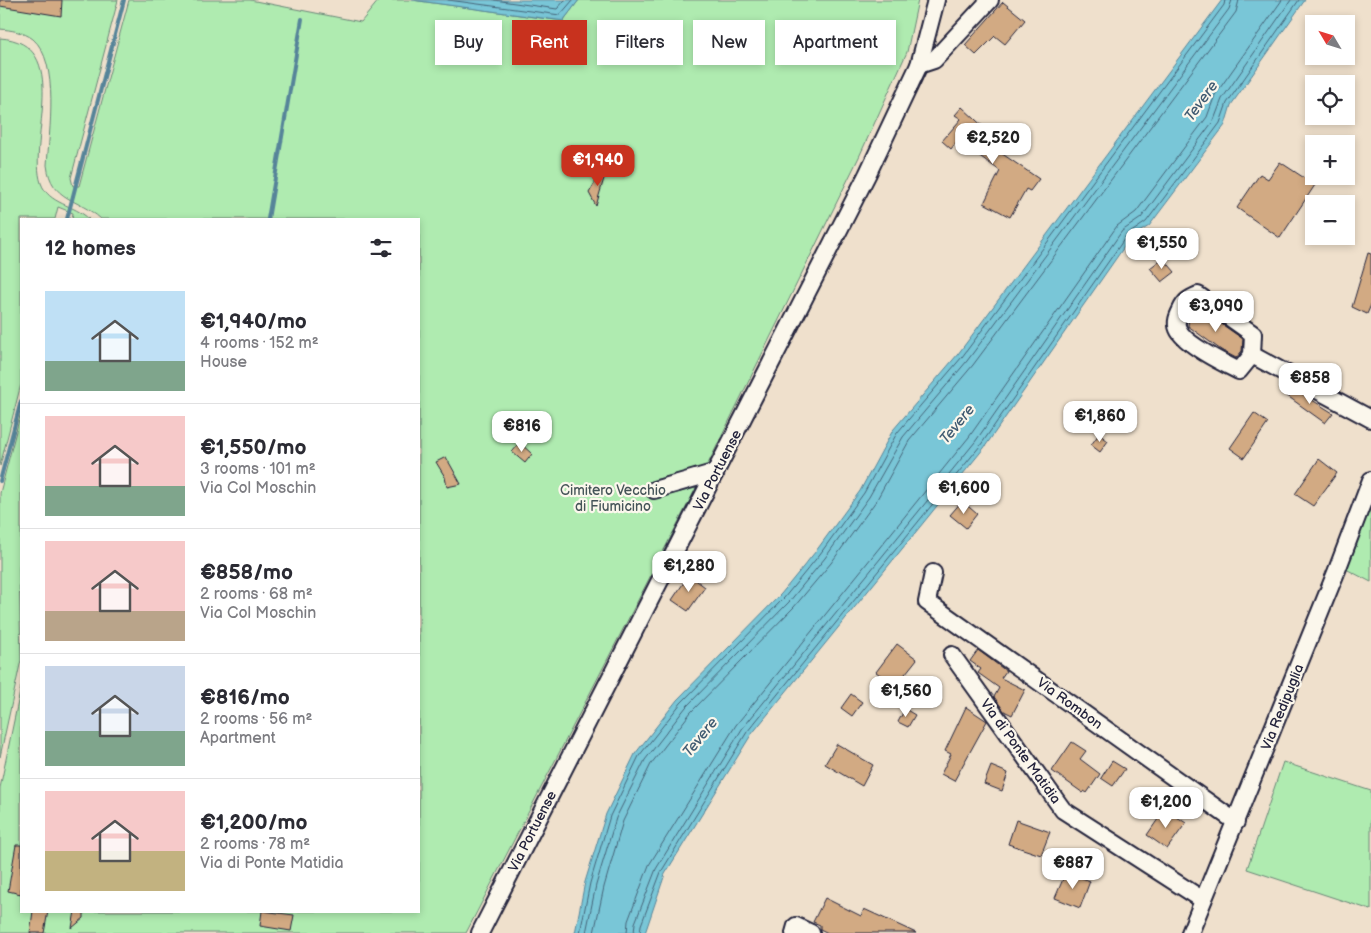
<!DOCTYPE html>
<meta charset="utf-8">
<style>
body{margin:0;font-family:"Balsamiq Sans",sans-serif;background:#f7f7f7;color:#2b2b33;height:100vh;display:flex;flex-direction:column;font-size:19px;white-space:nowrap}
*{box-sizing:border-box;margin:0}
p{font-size:16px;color:#7c7c81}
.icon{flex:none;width:28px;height:28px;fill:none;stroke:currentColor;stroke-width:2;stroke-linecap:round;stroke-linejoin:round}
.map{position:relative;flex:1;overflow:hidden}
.drawer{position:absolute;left:20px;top:218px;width:400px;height:695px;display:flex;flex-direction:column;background:#fff;border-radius:0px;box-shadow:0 2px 8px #0003}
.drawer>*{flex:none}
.hud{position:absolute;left:435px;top:20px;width:475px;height:45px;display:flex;gap:10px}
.needle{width:32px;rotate:308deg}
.buttons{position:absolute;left:1305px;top:15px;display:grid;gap:10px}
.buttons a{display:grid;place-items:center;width:50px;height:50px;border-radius:0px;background:#fff;box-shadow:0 2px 8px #0003;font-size:25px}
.price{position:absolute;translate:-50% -42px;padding:0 11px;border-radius:10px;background:#fff;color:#222;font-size:16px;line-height:32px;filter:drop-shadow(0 1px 2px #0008)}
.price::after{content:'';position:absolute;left:50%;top:30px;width:15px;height:11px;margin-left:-8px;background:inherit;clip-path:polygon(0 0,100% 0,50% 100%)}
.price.selected{background:#c8321e;color:#fff}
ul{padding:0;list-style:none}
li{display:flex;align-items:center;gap:15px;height:125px;padding:0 25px}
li+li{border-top:1px solid #e1e1e2}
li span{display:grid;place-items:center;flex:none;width:140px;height:100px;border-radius:0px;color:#555}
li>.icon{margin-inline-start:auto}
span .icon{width:60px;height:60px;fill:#fffc;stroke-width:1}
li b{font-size:21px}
h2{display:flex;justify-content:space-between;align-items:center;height:60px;padding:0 25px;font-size:21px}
.chip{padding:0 18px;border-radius:0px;background:#fff;box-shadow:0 2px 8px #0003;font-size:18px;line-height:45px}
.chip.selected{background:#c8321e;color:#fff}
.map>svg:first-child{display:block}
.green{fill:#afebb0;stroke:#688676}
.water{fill:#79c6d7;stroke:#568499}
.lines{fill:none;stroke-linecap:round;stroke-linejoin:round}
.shore{stroke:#456479;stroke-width:1}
.stream{stroke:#568499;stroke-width:4}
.building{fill:#d2aa83;stroke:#22223b}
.minor-casing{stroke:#22223b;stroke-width:20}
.minor{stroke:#fbf7ec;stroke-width:16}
.labels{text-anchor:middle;stroke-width:4.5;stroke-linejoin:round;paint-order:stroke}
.street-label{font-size:14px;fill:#22223b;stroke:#fbf7ec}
.park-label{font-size:14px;fill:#455458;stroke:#fbf7ec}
.water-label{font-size:15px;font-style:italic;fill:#405b72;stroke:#fbf7ec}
</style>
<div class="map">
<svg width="1371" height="933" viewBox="0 0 1371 933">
<rect width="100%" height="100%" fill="#efe0cc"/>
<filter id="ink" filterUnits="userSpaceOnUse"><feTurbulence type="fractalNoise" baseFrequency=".02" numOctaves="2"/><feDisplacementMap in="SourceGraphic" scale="10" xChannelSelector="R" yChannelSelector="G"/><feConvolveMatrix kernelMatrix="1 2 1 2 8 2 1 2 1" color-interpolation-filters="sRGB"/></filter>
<g filter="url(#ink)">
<g class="green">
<path d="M0 0H118L71 178 73 186H79L129 0H250L361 22 379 0H412L563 21 579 0H918L907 52 859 157 707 466 650 481 654 499 696 488 466 933H0V788L21 687V911H419V219H101C78 198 51 201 47 165 49 133 60 62 33 39 24 32 11 30 0 29Z"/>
<path d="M0 38C74 43 27 140 41 183 49 205 74 204 89 219H72L73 213 58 207 55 219H21V384L0 466Z"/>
<path d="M21 412V544L19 569 21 660 0 757V493Z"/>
<path d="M1371 501V582L1344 568Z"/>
<path d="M1283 762 1371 791V910L1247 869Z"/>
</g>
<g class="water">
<path d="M412 0H579L563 21Z"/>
<path d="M1222 0H1305L1231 105 1225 125 1149 226 1131 237 984 448 751 735 665 874 645 933H575L585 882 606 814 635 754 677 700 781 594 816 551 860 491 893 430 958 354Z"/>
</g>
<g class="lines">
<g class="shore">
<path d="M448 0 560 15 573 0"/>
<path d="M494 0 557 9 565 0"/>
<path d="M580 933 590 883 610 816 639 756 681 703 784 598 820 554 864 493 897 433 962 357 1224 5 1225 0"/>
<path d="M586 933 596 885 616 818 645 760 686 707 789 602 825 558 869 497 903 437 967 361 1229 9 1232 0"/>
<path d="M594 933 604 887 623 821 651 764 691 712 794 607 831 563 876 501 909 441 973 365 1236 12 1239 0"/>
<path d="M627 933 628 921 649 865 736 725 969 437 1117 226 1136 212 1207 117 1215 95 1282 0"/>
<path d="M634 933 635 923 656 869 742 729 975 442 1122 231 1141 218 1214 120 1222 99 1291 0"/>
<path d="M640 933 641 925 661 872 747 732 980 446 1127 235 1146 222 1220 123 1227 103 1299 0"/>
</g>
<g class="stream">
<path d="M67 219 124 0"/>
<path d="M268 219 302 19"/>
<path d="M0 481 21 401"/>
</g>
</g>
<g class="building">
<path d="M0 0H62L61 16 0 6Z"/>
<path d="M1003 2 1025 20 1005 44 995 36 976 55 965 45Z"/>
<path d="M962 107 989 132 982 140 1039 179 1030 191 1026 189 1010 217 984 203 1000 171 958 140 951 149 942 141 961 119 955 115Z"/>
<path d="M1280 162 1315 185 1280 238 1237 208 1260 174 1268 179Z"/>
<path d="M604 167 607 168 596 206 589 193Z"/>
<path d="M1368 253 1371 254V305L1367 314 1352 307Z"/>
<path d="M1163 258 1175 272 1162 282 1150 268Z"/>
<path d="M1197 307 1243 339 1242 351 1236 358 1221 350 1188 326 1189 317Z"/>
<path d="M1291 387 1333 413 1325 423 1286 395Z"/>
<path d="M1254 413 1268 423 1244 458 1230 448Z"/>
<path d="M1099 434 1108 441 1100 452 1091 445Z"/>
<path d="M520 443 532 454 525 463 512 452Z"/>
<path d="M446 457 461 484 447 487 445 477 436 462Z"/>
<path d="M1319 459 1337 473 1313 506 1295 494Z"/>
<path d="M962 501 977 514 966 528 950 515Z"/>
<path d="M689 575 705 587 688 611 672 600Z"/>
<path d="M897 644 917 659 898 683 895 681 893 684 876 672Z"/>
<path d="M978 650 1006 671 1001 678 1025 690 1012 715 1004 711 994 697 999 688 978 673 981 669 970 661Z"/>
<path d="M851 694 862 702 852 716 841 708Z"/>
<path d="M966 707 987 721 954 781 941 774 951 754 945 751Z"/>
<path d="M905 709 915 715 908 727 898 722Z"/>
<path d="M1072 742 1086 751 1080 759 1100 774 1087 793 1084 791 1083 793 1052 771Z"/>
<path d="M837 744 873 765 862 786 825 764Z"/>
<path d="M1112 761 1125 769 1113 786 1101 778Z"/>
<path d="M991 766 1008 773 1002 791 984 784Z"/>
<path d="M1165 809 1186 823 1167 849 1147 835Z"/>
<path d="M1016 820 1050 832 1041 855 1008 844Z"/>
<path d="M16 845H21V894L8 891Z"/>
<path d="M1066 872 1090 881 1080 908 1055 898Z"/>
<path d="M825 898 861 916 864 909 916 933H828L820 929V925L813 922Z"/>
<path d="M33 911H48L44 933H30Z"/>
<path d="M75 911H84V918L72 928Z"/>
<path d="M262 911 294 915 291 931 260 926Z"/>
</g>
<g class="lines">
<g class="minor-casing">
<g id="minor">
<path d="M919 65 934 60 990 0"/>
<path d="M1198 295 1253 334 1252 355 1239 371C1225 364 1184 344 1178 329 1175 322 1178 316 1181 310 1185 301 1189 299 1198 295Z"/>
<path d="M1252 355 1371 419"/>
<path d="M654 490 716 472"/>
<path d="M933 573 927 602 1236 822"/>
<path d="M952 655 1063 810 1203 900"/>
<path d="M480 933 867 175 919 65 936 0"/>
<path d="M794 933 796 926 811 933"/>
<path d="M1190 933 1337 570 1371 480"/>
</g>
</g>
<use href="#minor" class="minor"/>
</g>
</g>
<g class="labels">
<g class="street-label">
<text transform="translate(717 470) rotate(-63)" y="5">Via Portuense</text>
<text transform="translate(1070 703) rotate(36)" y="5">Via Rombon</text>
<text transform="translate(1282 707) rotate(-68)" y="5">Via Redipuglia</text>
<text transform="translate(1021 751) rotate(54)" y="5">Via di Ponte Matidia</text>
<text transform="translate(532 831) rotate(-63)" y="5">Via Portuense</text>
</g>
<g class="park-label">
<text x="613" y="495">Cimitero Vecchio<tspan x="613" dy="16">di Fiumicino</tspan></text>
</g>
<g class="water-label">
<text transform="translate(1201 101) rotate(-54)" y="5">Tevere</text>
<text transform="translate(957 424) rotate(-51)" y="5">Tevere</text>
<text transform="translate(700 737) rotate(-51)" y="5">Tevere</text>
</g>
</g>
</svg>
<div class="buttons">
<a><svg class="needle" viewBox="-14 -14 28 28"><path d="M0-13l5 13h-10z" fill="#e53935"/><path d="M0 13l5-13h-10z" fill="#7c7c81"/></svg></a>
<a><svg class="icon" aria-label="locate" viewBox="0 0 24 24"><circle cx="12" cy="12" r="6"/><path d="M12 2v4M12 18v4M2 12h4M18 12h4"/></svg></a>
<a>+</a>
<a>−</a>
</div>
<b class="price" style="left:993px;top:165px">€2,520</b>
<b class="price selected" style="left:598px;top:187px">€1,940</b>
<b class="price" style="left:1162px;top:270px">€1,550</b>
<b class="price" style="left:1216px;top:333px">€3,090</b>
<b class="price" style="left:1310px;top:405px">€858</b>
<b class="price" style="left:1100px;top:443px">€1,860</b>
<b class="price" style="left:522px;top:453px">€816</b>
<b class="price" style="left:964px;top:515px">€1,600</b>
<b class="price" style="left:689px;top:593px">€1,280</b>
<b class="price" style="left:906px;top:718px">€1,560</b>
<b class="price" style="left:1166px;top:829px">€1,200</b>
<b class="price" style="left:1073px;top:890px">€887</b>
<div class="hud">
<a class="chip">Buy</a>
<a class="chip selected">Rent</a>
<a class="chip">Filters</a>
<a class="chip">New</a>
<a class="chip">Apartment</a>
</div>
<section class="drawer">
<h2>12 homes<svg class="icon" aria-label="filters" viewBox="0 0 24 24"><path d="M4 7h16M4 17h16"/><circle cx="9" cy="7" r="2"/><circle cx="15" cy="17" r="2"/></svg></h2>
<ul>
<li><span style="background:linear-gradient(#bfe0f5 70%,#7fa58c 0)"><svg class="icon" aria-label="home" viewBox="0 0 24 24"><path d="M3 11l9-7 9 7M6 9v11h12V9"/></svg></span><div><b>€1,940/mo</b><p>4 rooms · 152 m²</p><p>House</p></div></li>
<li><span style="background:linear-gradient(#f6c9c9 70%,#7fa58c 0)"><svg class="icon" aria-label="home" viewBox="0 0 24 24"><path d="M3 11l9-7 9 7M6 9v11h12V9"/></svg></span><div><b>€1,550/mo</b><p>3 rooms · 101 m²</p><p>Via Col Moschin</p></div></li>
<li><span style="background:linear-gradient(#f6c9c9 70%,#b9a48a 0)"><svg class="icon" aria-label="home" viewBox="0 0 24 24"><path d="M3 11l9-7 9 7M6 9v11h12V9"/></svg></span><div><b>€858/mo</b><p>2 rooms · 68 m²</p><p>Via Col Moschin</p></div></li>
<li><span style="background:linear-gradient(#c9d6e8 65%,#7fa58c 0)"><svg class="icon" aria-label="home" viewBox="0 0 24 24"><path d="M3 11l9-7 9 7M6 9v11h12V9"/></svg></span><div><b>€816/mo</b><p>2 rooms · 56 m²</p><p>Apartment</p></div></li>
<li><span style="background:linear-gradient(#f6c9c9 60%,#c2b280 0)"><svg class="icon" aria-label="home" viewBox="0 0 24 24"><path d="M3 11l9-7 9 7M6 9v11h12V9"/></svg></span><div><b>€1,200/mo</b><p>2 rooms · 78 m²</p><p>Via di Ponte Matidia</p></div></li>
</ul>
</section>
</div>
